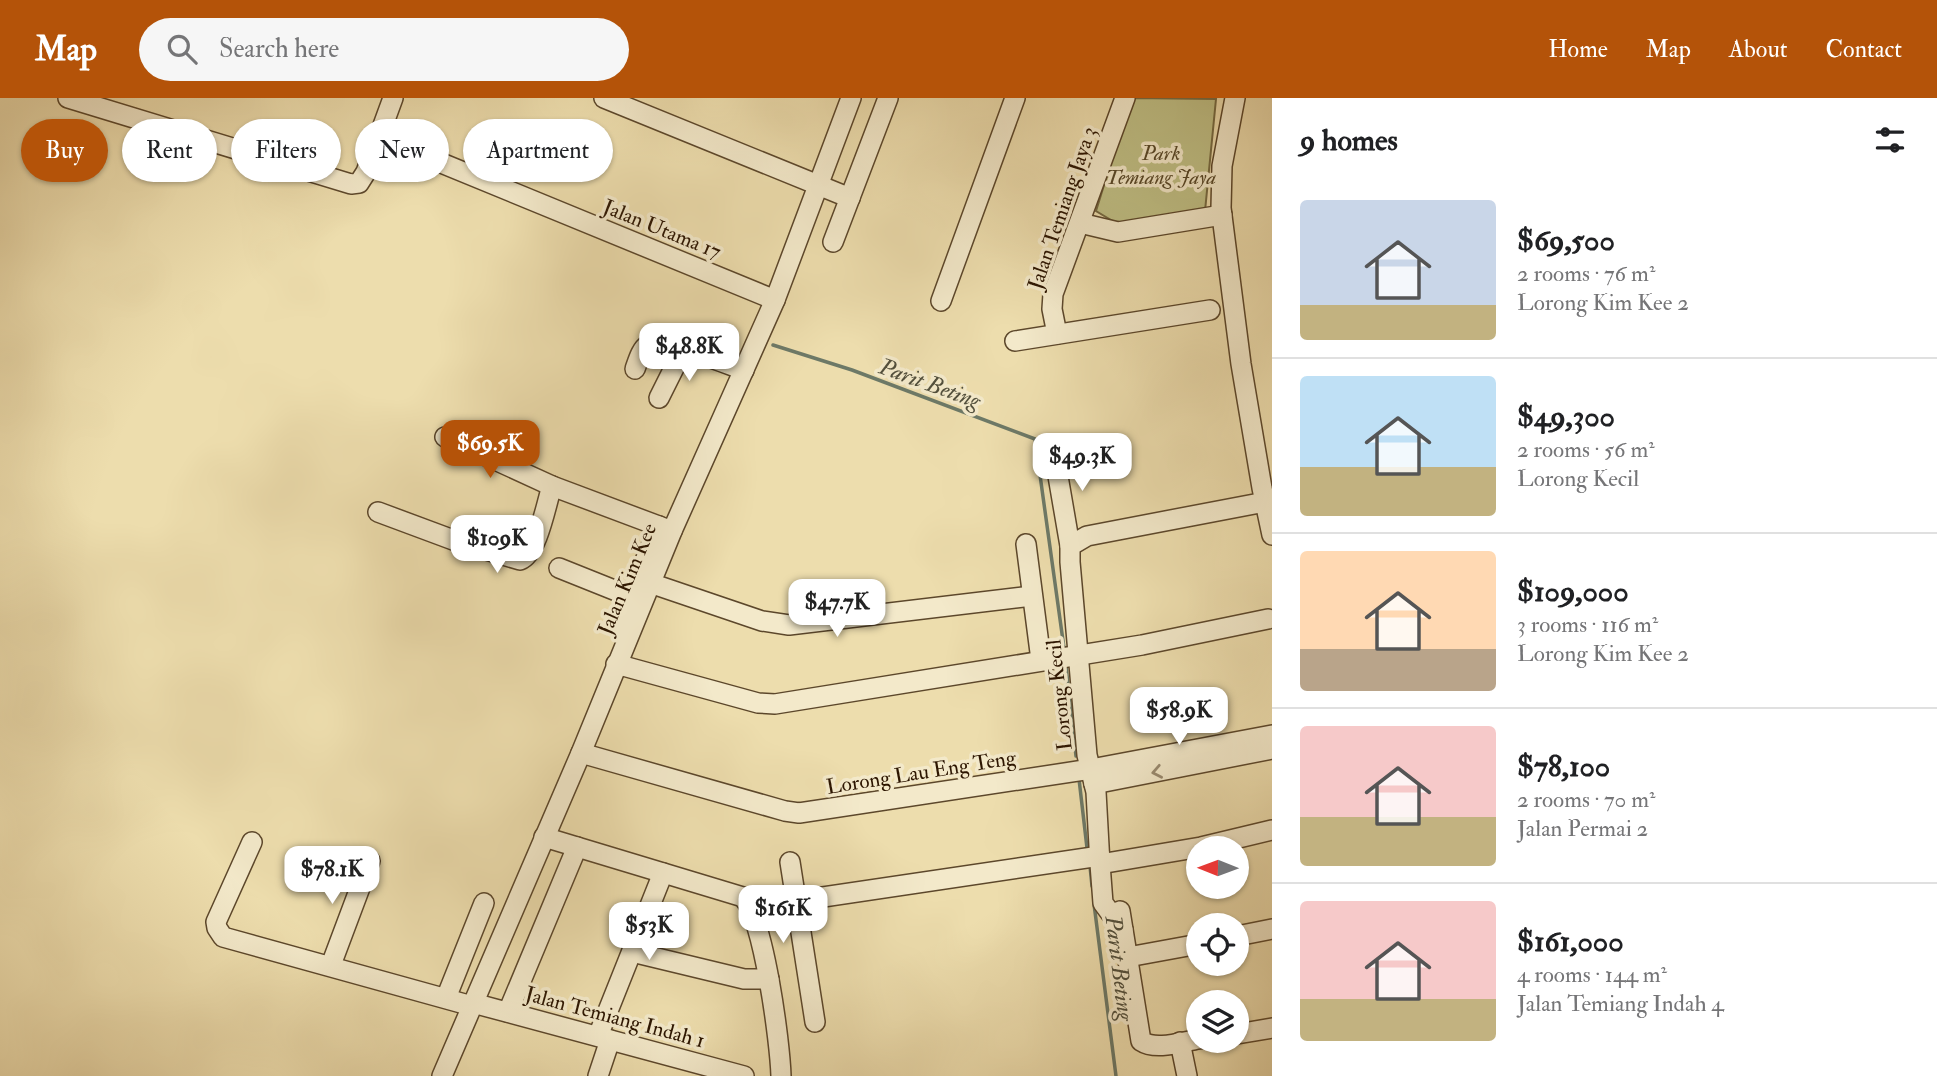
<!DOCTYPE html>
<meta charset="utf-8">
<style>
body{margin:0;font-family:"IM FELL Double Pica",serif;background:#f6f6f6;color:#202124;height:100vh;display:flex;flex-direction:column;font-size:26px;white-space:nowrap}
*{box-sizing:border-box;margin:0}
p{font-size:23px;color:#757577}
.icon{flex:none;width:38px;height:38px;fill:none;stroke:currentColor;stroke-width:2;stroke-linecap:round;stroke-linejoin:round}
.map{position:relative;flex:1;overflow:hidden}
.panel{display:flex;flex-direction:column;background:#fff;width:665px}
.panel>*{flex:none}
.guide{position:absolute;left:21px;top:21px;width:665px;height:63px;display:flex;gap:14px}
.needle{width:46px;rotate:271deg}
.buttons{position:absolute;left:1186px;top:738px;display:grid;gap:14px}
.buttons a{display:grid;place-items:center;width:63px;height:63px;border-radius:50%;background:#fff;box-shadow:0 2px 5px #0004;font-size:35px}
.price{position:absolute;translate:-50% -60px;padding:0 16px;border-radius:14px;background:#fff;color:#222;font-size:23px;line-height:46px;filter:drop-shadow(0 2px 4px #0008)}
.price::after{content:'';position:absolute;left:50%;top:42px;width:21px;height:16px;margin-left:-10px;background:inherit;clip-path:polygon(0 0,100% 0,50% 100%)}
.price.on{background:#b45309;color:#fff}
ul{padding:0;list-style:none}
li{display:flex;align-items:center;gap:21px;height:175px;padding:0 28px}
li+li{border-top:2px solid #e0e0e0}
li span{display:grid;place-items:center;flex:none;width:196px;height:140px;border-radius:7px;color:#555}
li>.icon{margin-inline-start:auto}
span .icon{width:84px;height:84px;fill:#fffc;stroke-width:1}
li b{font-size:30px}
h2{display:flex;justify-content:space-between;align-items:center;height:84px;padding:0 28px;font-size:30px}
.pill{padding:0 24px;border-radius:32px;background:#fff;box-shadow:0 2px 5px #0004;font-size:24px;line-height:63px}
.pill.on{background:#b45309;color:#fff}
header{display:flex;align-items:center;gap:42px;box-sizing:border-box;height:98px;padding:0 35px;background:#b45309;color:#fff}
header strong{font-size:33px}
nav{display:flex;gap:38px;margin-inline-start:auto;font-size:24px}
.search{width:490px;height:63px;background:#f6f6f6;display:flex;align-items:center;gap:18px;box-sizing:border-box;padding:0 24px;border-radius:38px;color:#757577;font-size:26px}
main{display:flex;flex:1;min-height:0}
.map>svg:first-child{display:block}
.green{fill:#bfbf85;stroke:#766a42;stroke-width:2}
.lines{fill:none;stroke-linecap:round;stroke-linejoin:round}
.stream{stroke:#6d7967;stroke-width:3.5}
.minor-casing{stroke:#5c472b;stroke-width:22}
.minor{stroke:#f3e9ca;stroke-width:19}
.oneway{stroke:#998a6f}
.labels{text-anchor:middle;stroke-width:7;stroke-linejoin:round;paint-order:stroke}
.park-label{font-size:21px;font-style:italic;fill:#584828;stroke:#f3e9ca}
.street-label{font-size:21px;fill:#2c1500;stroke:#f3e9ca}
.water-label{font-size:23px;font-style:italic;fill:#524f3c;stroke:#f3e9ca}
</style>
<header>
<strong>Map</strong>
<div class="search"><svg class="icon" aria-label="search" viewBox="0 0 24 24"><circle cx="10" cy="10" r="6"/><path d="M15 15l6 6"/></svg>Search here</div>
<nav><a>Home</a><a>Map</a><a>About</a><a>Contact</a></nav>
</header>
<main>
<div class="map">
<svg width="1272" height="978" viewBox="0 0 1272 978">
<rect width="100%" height="100%" fill="#edddad"/>
<filter id="stains"><feTurbulence type="fractalNoise" baseFrequency=".00286" numOctaves="4"/><feColorMatrix values="0 0 0 0 .2 0 0 0 0 .09 0 0 0 0 .02 0 0 0 .5 -.17"/></filter>
<radialGradient id="worn" r=".72"><stop offset=".6" stop-color="#630" stop-opacity="0"/><stop offset="1" stop-color="#630" stop-opacity=".3"/></radialGradient>
<path class="green" d="M1131 0 1216 1 1205 113 1116 125 1096 113Z"/>
<g class="lines">
<g class="stream">
<path d="M773 247 852 272 1035 341 1064 550"/>
<path d="M1066 568 1076 658"/>
<path d="M1079 681 1087 750"/>
<path d="M1090 768 1092 788"/>
<path d="M1094 806 1116 978"/>
</g>
<g class="minor-casing">
<g id="minor">
<path d="M68 0 351 86 359 85 366 74 393 0"/>
<path d="M604 0 850 100"/>
<path d="M1235 0 1222 68 1221 110 1241 266 1262 390 1272 437"/>
<path d="M378 39 775 202"/>
<path d="M1080 125 1118 134 1222 117"/>
<path d="M833 144 888 0"/>
<path d="M941 203 1015 0"/>
<path d="M1057 236 1052 211 1053 196 1125 0"/>
<path d="M1015 243 1210 212"/>
<path d="M635 271C638 263 641 251 648 247 662 240 727 266 744 272"/>
<path d="M659 300 683 252"/>
<path d="M445 339 552 388 672 433"/>
<path d="M1053 349 1070 448"/>
<path d="M1265 404 1087 438 1070 448V464L1087 657 1096 694 1100 766 1201 749 1272 732"/>
<path d="M378 414 456 443 520 462C538 455 546 406 552 388"/>
<path d="M1026 446 1041 562"/>
<path d="M559 470 639 502"/>
<path d="M650 485 762 523 789 527 1032 498"/>
<path d="M618 530 659 428"/>
<path d="M616 566 758 605 775 606 1142 547 1268 521"/>
<path d="M581 655 785 713 799 715 1091 671 1272 637"/>
<path d="M1094 686 1272 651"/>
<path d="M544 739 743 799C764 822 780 944 781 978"/>
<path d="M252 744 216 824 217 830 223 839 472 908"/>
<path d="M790 764 815 924"/>
<path d="M1100 766 1103 805 1123 832"/>
<path d="M796 803 1100 758"/>
<path d="M1120 813 1141 943C1156 953 1181 944 1199 941"/>
<path d="M1237 838 1272 831"/>
<path d="M632 854 744 881H769"/>
<path d="M1128 859 1199 846"/>
<path d="M331 867 370 763"/>
<path d="M446 900 484 805"/>
<path d="M473 905 744 978"/>
<path d="M508 914 577 749"/>
<path d="M1237 936 1272 930"/>
<path d="M598 938 663 775"/>
<path d="M1180 944 1187 978"/>
<path d="M442 978 581 655 672 433 775 202 851 0"/>
<path d="M598 978 610 942"/>
</g>
</g>
<use href="#minor" class="minor"/>
</g>
<defs><path id="oneway-chevron" d="M-2-3.5L2.5 0L-2 3.5" fill="none" stroke-width="1.6" stroke-linecap="round" stroke-linejoin="round" transform="scale(1.75)"/></defs>
<use class="oneway" href="#oneway-chevron" transform="translate(1157 674) rotate(169)"/>
<g class="labels">
<g class="park-label">
<text x="1161" y="62">Park<tspan x="1161" dy="24">Temiang Jaya</tspan></text>
</g>
<g class="street-label">
<text transform="translate(1062 110) rotate(-71)" y="7">Jalan Temiang Jaya 3</text>
<text transform="translate(662 131) rotate(22)" y="7">Jalan Utama 17</text>
<text transform="translate(627 481) rotate(-67)" y="7">Jalan Kim Kee</text>
<text transform="translate(1059 597) rotate(-96)" y="7">Lorong Kecil</text>
<text transform="translate(921 674) rotate(-9)" y="7">Lorong Lau Eng Teng</text>
<text transform="translate(615 919) rotate(15)" y="7">Jalan Temiang Indah 1</text>
</g>
<g class="water-label">
<text transform="translate(930 285) rotate(20)" y="8">Parit Beting</text>
<text transform="translate(1120 870) rotate(83)" y="8">Parit Beting</text>
</g>
</g>
<rect width="100%" height="100%" filter="url(#stains)"/>
<rect width="100%" height="100%" fill="url(#worn)"/>
</svg>
<div class="buttons">
<a><svg class="needle" viewBox="-14 -14 28 28"><path d="M0-13l5 13h-10z" fill="#e53935"/><path d="M0 13l5-13h-10z" fill="#757577"/></svg></a>
<a><svg class="icon" aria-label="locate" viewBox="0 0 24 24"><circle cx="12" cy="12" r="6"/><path d="M12 2v4M12 18v4M2 12h4M18 12h4"/></svg></a>
<a><svg class="icon" aria-label="layers" viewBox="0 0 24 24"><path d="M12 4l9 5-9 5-9-5zM3 14l9 5 9-5"/></svg></a>
</div>
<b class="price" style="left:689px;top:285px">$48.8K</b>
<b class="price on" style="left:490px;top:382px">$69.5K</b>
<b class="price" style="left:1082px;top:395px">$49.3K</b>
<b class="price" style="left:497px;top:477px">$109K</b>
<b class="price" style="left:837px;top:541px">$47.7K</b>
<b class="price" style="left:1179px;top:649px">$58.9K</b>
<b class="price" style="left:332px;top:808px">$78.1K</b>
<b class="price" style="left:783px;top:847px">$161K</b>
<b class="price" style="left:649px;top:864px">$53K</b>
<div class="guide">
<a class="pill on">Buy</a>
<a class="pill">Rent</a>
<a class="pill">Filters</a>
<a class="pill">New</a>
<a class="pill">Apartment</a>
</div>
</div>
<section class="panel">
<h2>9 homes<svg class="icon" aria-label="filters" viewBox="0 0 24 24"><path d="M4 7h16M4 17h16"/><circle cx="9" cy="7" r="2"/><circle cx="15" cy="17" r="2"/></svg></h2>
<ul>
<li><span style="background:linear-gradient(#c9d6e8 75%,#c2b280 0)"><svg class="icon" aria-label="home" viewBox="0 0 24 24"><path d="M3 11l9-7 9 7M6 9v11h12V9"/></svg></span><div><b>$69,500</b><p>2 rooms · 76 m²</p><p>Lorong Kim Kee 2</p></div></li>
<li><span style="background:linear-gradient(#bfe0f5 65%,#c2b280 0)"><svg class="icon" aria-label="home" viewBox="0 0 24 24"><path d="M3 11l9-7 9 7M6 9v11h12V9"/></svg></span><div><b>$49,300</b><p>2 rooms · 56 m²</p><p>Lorong Kecil</p></div></li>
<li><span style="background:linear-gradient(#ffd9b3 70%,#b9a48a 0)"><svg class="icon" aria-label="home" viewBox="0 0 24 24"><path d="M3 11l9-7 9 7M6 9v11h12V9"/></svg></span><div><b>$109,000</b><p>3 rooms · 116 m²</p><p>Lorong Kim Kee 2</p></div></li>
<li><span style="background:linear-gradient(#f6c9c9 65%,#c2b280 0)"><svg class="icon" aria-label="home" viewBox="0 0 24 24"><path d="M3 11l9-7 9 7M6 9v11h12V9"/></svg></span><div><b>$78,100</b><p>2 rooms · 70 m²</p><p>Jalan Permai 2</p></div></li>
<li><span style="background:linear-gradient(#f6c9c9 70%,#c2b280 0)"><svg class="icon" aria-label="home" viewBox="0 0 24 24"><path d="M3 11l9-7 9 7M6 9v11h12V9"/></svg></span><div><b>$161,000</b><p>4 rooms · 144 m²</p><p>Jalan Temiang Indah 4</p></div></li>
</ul>
</section>
</main>
